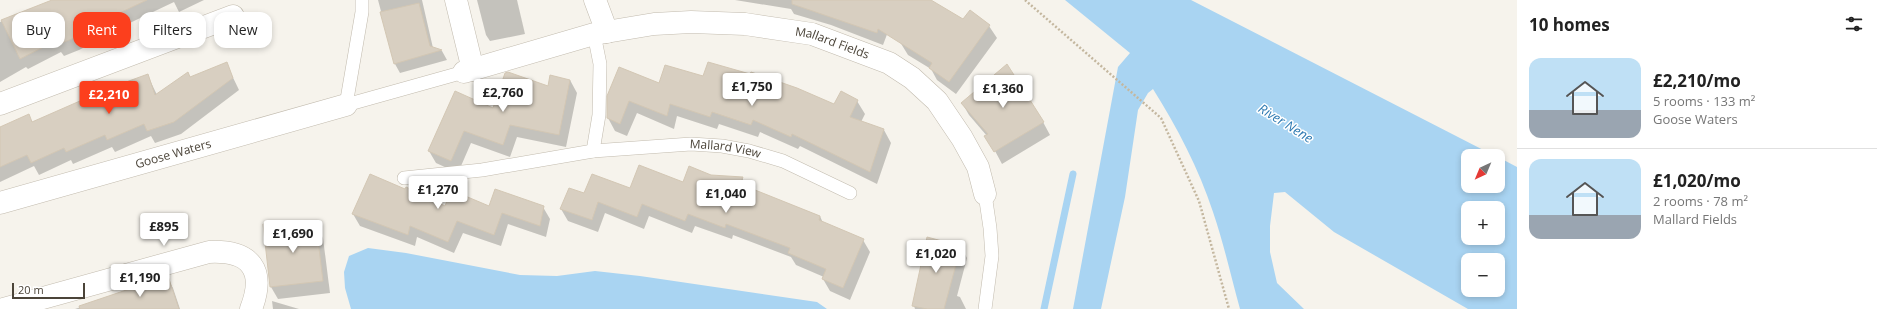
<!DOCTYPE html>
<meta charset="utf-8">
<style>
body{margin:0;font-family:"Open Sans",sans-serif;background:#f2f2f2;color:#222;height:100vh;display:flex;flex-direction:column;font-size:15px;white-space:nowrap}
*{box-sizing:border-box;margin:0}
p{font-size:13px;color:#767676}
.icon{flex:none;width:22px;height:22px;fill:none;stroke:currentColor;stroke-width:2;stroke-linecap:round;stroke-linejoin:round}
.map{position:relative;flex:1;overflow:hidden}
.details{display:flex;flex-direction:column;background:#fff;width:360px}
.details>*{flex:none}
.banner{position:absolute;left:12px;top:12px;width:380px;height:36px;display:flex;gap:8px}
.needle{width:26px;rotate:224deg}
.controls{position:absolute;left:1461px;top:149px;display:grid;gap:8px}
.controls a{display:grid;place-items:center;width:44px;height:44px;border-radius:8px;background:#fff;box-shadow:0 2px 6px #0003;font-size:20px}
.scale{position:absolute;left:12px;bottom:10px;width:73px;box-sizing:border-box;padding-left:4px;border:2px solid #4b4439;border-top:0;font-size:11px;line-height:14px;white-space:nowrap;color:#4b4439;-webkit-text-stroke:3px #fff;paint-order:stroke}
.price{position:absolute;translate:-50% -34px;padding:0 9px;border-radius:4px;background:#fff;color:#222;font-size:13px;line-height:26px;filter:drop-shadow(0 1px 2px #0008)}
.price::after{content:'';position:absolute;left:50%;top:24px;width:12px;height:9px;margin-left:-6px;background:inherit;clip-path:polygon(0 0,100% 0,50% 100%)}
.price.on{background:#fc3f1d;color:#fff}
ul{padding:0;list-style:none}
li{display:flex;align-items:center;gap:12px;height:100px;padding:0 12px}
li+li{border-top:1px solid #e0e0e0}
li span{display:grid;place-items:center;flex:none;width:112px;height:80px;border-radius:12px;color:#555}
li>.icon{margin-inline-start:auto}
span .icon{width:48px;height:48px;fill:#fffc;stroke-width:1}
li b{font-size:17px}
h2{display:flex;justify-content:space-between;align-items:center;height:48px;padding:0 12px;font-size:17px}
.pill{padding:0 14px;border-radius:12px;background:#fff;box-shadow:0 2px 6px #0003;font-size:14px;line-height:36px}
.pill.on{background:#fc3f1d;color:#fff}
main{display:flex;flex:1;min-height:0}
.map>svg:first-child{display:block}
.water{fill:#a9d4f2;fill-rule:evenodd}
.shadow{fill:#0003}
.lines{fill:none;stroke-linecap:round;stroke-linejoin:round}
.stream{stroke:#a9d4f2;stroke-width:7}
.building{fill:#d8cfc1;stroke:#d3c7b4}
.lane-casing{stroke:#c2bbae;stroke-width:14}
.street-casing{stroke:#c2bbae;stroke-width:23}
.path{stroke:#c4b79f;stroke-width:2.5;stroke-dasharray:2 2;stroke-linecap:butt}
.lane{stroke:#fff;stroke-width:13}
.street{stroke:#fff;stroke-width:22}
.labels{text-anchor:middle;stroke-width:3;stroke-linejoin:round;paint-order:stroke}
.street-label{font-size:12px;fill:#4b4439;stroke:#fff}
.water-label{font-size:13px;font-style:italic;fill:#2e7ab2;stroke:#fff}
</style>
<main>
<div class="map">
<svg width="1517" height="309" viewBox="0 0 1517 309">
<rect width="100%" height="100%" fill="#f6f3ec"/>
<g class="water">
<path d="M1065 0H1191L1495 156H1468V186H1498V157L1517 167V309H1468L1334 232 1285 192 1274 193 1270 226V252L1277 283 1304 309H1240C1231 277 1224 244 1213 212 1199 169 1177 127 1153 89L1148 93 1138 110 1125 197 1101 309H1073L1118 67 1130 53ZM1468 208H1498V238H1468ZM1468 260H1498V290H1468Z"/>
<path d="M368 248 406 253 520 275 557 276 595 271 640 276 817 302 827 309H351L345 288 344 272 349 256Z"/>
</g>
<g class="shadow">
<path d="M54 0H204L179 12 174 2 115 30 116 31 79 50 64 56 61 52 28 69 26 67 0 82V22L14 15Z"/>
<path d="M378 0H422L433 48 442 51 447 60 400 73 395 64Z"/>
<path d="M477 0H517L525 34 490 41 486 35Z"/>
<path d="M735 0H900L883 45 831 25 794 14 791 9Z"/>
<path d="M926 0 964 21 989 26 997 38 956 94 937 80 931 69 908 55 900 42Z"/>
<path d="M226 63 239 90 181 134 155 143 151 136 115 152 112 147 73 164 71 160 39 175 34 166 0 182V128L28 115 33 123 107 90 148 76 157 95 191 78Z"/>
<path d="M704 77 835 106 857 101 865 114 861 122 884 130 891 143 877 184 800 146 798 149 760 132 758 137 719 124 717 129 677 116 674 129 637 113 627 136 615 131 608 118V96Z"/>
<path d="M570 80 577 93 566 147 517 137 510 157 471 143 458 173 436 163 429 151 493 109Z"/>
<path d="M962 103 1043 122 1050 135 1002 164 987 136 969 115Z"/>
<path d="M711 176 742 178 748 188 820 216 823 223 863 240 870 252 850 300 830 291 823 279 824 277 796 265 791 257 733 235 732 239 695 226 692 233 649 216 644 229 605 213 598 232 568 221 561 209 585 195 683 184Z"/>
<path d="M445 207H543L550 219 546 237 508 224 501 246 463 233 454 253 417 237 415 246 360 226 353 214Z"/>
<path d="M316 225 323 238 330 293 278 299 271 287Z"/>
<path d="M961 247 967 258 957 296 960 297 966 309H915L914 306Z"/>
<path d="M167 278 173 288 180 309H75Z"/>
<path d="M272 301 299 309H273Z"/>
</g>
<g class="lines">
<path class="stream" d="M1044 309 1073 174"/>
</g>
<g class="building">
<path d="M52 0H147L109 18 110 19 72 39 56 45 55 41 20 59 1 20Z"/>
<path d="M792 0H931L963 19 970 10 990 25 949 82 929 68 932 63 878 29 877 33 792 4Z"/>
<path d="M419 3 430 46 442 50 394 64 380 12Z"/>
<path d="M227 62 233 78 174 122 147 131 144 124 107 140 105 135 66 152 64 148 31 163 27 155 0 167V127L29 114 32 122 89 97 88 95 107 87V89L148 74 155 95 188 72 190 77Z"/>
<path d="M708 62 750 74 751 72 797 88 834 104 841 91 858 100 850 117 884 129 870 172 792 134 791 137 753 120 751 125 712 112 710 117 670 104 667 116 629 101 620 124 607 118V96L619 67 659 83 665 65 703 76Z"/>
<path d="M1007 64 1044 122 994 152 984 136 988 134 961 103Z"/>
<path d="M508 72 548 86 550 75 570 80 559 135 510 125 503 145 464 131 451 161 428 151 455 91 493 108 505 73Z"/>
<path d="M639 165 683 182 689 166 711 175 743 177 740 184 820 216 819 220 864 239 843 288 822 279 826 269 788 253 790 248 726 224 725 228 688 214 685 221 642 204 637 217 598 202 592 220 560 209 569 188 584 193 592 174 630 188Z"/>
<path d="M370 174 405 189 406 187 445 206 451 190 489 206 495 189 544 206 540 226 502 213 494 235 457 221 448 242 410 226 408 235 352 214Z"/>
<path d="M263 224H316L323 281 270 287Z"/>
<path d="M927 237 961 246 944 309H927L912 306Z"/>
<path d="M168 276 179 309H80L79 306Z"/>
</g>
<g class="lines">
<g class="lane-casing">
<g id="lane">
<path d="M362 0V12L346 105 464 72"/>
<path d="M593 151 599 115 600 64 594 34"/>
<path id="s1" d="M404 178 482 170 593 151 691 144 722 146 749 151 783 161 850 193"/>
<path d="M985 309 992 256 990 228 985 194"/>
</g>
</g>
<g class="street-casing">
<g id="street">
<path d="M456 0 473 70"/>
<path d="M595 0 607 32"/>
<path id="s2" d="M464 72 594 34 654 24 691 22 745 24 812 34 889 63 912 78 937 101 962 138 978 167 985 194"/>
<path d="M0 104 233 16"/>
<path id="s3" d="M0 203 346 105"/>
<path d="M3 309 209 252C251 250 266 270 251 309"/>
</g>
</g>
<path class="path" d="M1025 0 1161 118 1199 201 1229 309"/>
<use href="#lane" class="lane"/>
<use href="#street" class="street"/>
</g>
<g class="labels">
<g class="street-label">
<text dy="4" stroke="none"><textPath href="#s2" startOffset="377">Mallard Fields</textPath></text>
<text dy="4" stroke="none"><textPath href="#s1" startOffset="324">Mallard View</textPath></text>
<text dy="4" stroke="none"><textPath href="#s3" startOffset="180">Goose Waters</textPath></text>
</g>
<g class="water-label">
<text transform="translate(1286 123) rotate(32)" y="5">River Nene</text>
</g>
</g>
</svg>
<div class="controls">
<a><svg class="needle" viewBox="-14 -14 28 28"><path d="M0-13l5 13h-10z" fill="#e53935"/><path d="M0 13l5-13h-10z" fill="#767676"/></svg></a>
<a>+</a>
<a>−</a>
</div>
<div class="scale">20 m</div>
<b class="price" style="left:752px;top:107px">£1,750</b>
<b class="price" style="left:1003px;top:109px">£1,360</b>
<b class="price" style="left:503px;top:113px">£2,760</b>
<b class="price on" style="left:109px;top:115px">£2,210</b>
<b class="price" style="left:438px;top:210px">£1,270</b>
<b class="price" style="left:726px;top:214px">£1,040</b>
<b class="price" style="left:164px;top:247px">£895</b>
<b class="price" style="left:293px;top:254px">£1,690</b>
<b class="price" style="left:936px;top:274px">£1,020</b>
<b class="price" style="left:140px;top:298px">£1,190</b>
<div class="banner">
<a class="pill">Buy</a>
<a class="pill on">Rent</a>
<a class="pill">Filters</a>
<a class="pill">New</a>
</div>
</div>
<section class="details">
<h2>10 homes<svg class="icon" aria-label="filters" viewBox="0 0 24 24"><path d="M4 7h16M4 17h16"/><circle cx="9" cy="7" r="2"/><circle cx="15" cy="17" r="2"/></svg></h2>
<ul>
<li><span style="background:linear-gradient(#bfe0f5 65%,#9aa5b1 0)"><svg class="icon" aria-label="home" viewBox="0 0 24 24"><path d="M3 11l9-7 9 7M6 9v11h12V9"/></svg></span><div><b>£2,210/mo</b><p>5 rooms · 133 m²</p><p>Goose Waters</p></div></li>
<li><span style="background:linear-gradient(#bfe0f5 70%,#9aa5b1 0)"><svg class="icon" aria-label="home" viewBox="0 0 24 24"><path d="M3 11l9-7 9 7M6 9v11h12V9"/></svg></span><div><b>£1,020/mo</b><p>2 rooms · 78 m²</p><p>Mallard Fields</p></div></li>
</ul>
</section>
</main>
